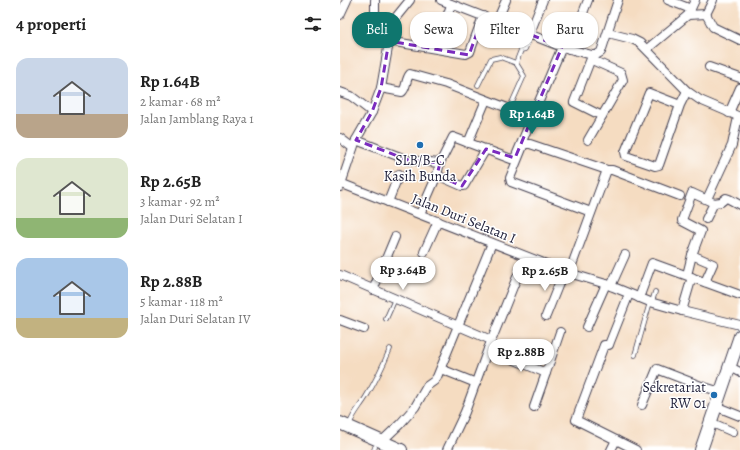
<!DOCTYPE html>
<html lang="id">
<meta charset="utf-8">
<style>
body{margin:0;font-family:Alegreya,serif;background:#f2f2f2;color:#222;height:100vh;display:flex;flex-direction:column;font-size:15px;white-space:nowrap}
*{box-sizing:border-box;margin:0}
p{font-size:13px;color:#767676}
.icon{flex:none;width:22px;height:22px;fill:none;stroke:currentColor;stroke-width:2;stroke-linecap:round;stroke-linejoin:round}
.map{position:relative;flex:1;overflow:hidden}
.sheet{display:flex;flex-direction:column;background:#fff;width:340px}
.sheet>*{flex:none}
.hud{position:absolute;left:12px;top:12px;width:328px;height:36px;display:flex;gap:8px}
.price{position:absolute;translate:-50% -34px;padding:0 9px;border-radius:14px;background:#fff;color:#222;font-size:13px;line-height:26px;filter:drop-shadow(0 1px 2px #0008)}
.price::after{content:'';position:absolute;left:50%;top:24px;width:12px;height:9px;margin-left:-6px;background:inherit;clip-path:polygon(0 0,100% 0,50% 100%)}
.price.on{background:#0f766e;color:#fff}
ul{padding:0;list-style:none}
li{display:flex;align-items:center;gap:12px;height:100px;padding:0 16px}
li span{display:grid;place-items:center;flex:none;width:112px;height:80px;border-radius:12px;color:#555}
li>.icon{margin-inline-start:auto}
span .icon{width:48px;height:48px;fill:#fffc;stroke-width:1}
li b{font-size:17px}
h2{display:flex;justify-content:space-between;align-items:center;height:48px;padding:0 16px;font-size:17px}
.pill{padding:0 14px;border-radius:16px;background:#fff;box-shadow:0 1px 3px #0004;font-size:14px;line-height:36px}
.pill.on{background:#0f766e;color:#fff}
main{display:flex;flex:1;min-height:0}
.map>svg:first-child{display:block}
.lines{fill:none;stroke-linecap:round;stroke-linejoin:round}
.lane-casing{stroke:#423e4f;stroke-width:5.5}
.street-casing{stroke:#423e4f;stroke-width:10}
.secondary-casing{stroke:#423e4f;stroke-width:14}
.lane{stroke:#fff;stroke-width:4}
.street{stroke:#fff;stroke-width:8}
.secondary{stroke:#fff;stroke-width:12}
.marked{fill:none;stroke:#7b2cbf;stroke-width:3;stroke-dasharray:8 5;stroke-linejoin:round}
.poi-dot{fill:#1f6fb2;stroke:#fff;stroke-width:1.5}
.labels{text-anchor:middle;stroke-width:3;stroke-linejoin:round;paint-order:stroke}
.poi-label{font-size:14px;fill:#22223b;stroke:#fff}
.street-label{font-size:14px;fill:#22223b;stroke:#fff}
</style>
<main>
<section class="sheet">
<h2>4 properti<svg class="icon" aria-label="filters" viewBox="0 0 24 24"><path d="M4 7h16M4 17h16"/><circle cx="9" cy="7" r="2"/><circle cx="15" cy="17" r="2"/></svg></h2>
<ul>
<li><span style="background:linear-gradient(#c9d6e8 70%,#b9a48a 0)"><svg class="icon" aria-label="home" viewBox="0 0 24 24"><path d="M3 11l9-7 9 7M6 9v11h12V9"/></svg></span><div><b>Rp 1.64B</b><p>2 kamar · 68 m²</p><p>Jalan Jamblang Raya 1</p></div></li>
<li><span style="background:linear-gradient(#dfe7d0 75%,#8fb573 0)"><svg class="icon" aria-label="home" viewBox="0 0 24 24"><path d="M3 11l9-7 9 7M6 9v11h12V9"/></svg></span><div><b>Rp 2.65B</b><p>3 kamar · 92 m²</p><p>Jalan Duri Selatan I</p></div></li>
<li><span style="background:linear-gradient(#a9c7e8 75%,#c2b280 0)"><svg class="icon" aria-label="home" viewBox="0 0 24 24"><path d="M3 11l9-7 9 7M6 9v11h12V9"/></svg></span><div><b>Rp 2.88B</b><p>5 kamar · 118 m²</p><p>Jalan Duri Selatan IV</p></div></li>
</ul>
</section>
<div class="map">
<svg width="400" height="450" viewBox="0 0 400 450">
<rect width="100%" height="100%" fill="#fff"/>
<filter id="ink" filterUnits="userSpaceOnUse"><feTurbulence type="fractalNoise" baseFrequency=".025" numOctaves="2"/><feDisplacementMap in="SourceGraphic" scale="8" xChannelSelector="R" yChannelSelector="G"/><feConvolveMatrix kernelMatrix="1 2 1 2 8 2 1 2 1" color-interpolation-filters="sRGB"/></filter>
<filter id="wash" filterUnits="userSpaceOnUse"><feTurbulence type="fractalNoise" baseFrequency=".012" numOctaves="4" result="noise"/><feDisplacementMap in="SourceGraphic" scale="16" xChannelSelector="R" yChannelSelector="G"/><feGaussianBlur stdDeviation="0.9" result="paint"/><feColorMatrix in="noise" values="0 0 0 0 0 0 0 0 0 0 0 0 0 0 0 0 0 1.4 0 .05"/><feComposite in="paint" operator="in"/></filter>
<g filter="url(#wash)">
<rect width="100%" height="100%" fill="#f5dcc1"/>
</g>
<g filter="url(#ink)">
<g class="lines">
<g class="lane-casing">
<g id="lane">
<path d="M181 50 180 47 185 35 187 34"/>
<path d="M138 85 151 59 160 57 176 63"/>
<path d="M171 105 184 76 176 63 181 50 185 49 190 37V34"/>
<path d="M312 302 315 292"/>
<path d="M46 319 55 299"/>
<path d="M295 355 310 302"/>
<path d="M9 426C12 415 20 407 26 397 35 382 43 366 50 349"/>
<path d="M34 450 35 447"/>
</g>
</g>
<g class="street-casing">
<g id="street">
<path d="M35 0V19L39 22 52 25"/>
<path d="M101 0 222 47 252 55H256L261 52 278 0"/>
<path d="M328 0 351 9"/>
<path d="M349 13 355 0"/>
<path d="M366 14 373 27 400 40"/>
<path d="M0 15 7 0"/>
<path d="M157 21 166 0"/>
<path d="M190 33 203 0"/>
<path d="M268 33 292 39 300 43 347 91 360 100 400 117"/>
<path d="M49 41 126 54 130 52 143 16"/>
<path d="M88 47 90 35H99L101 34 111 5"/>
<path d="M229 49 248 0"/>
<path d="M307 49 348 15 366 14 373 0"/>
<path d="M252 56 234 102 262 116"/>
<path d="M369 67 400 78"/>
<path d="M41 88 62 92C67 88 65 80 70 74L106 84 193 118"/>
<path d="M0 92 11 96 32 112"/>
<path d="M340 105 309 93 285 152 286 156 315 166 319 165 340 105 347 91"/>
<path d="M389 113 400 88"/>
<path d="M0 138 13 148"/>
<path d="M16 140 68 160 100 163"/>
<path d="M248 140 283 80 281 73 252 60"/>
<path d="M128 143 146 100"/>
<path d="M97 175 122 186H124L146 149"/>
<path d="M0 183 229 273 266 284 310 302 342 311 400 325"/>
<path d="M0 187 16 140 32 112 41 88 52 25 57 16 70 0"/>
<path d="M367 199 392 145 398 117"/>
<path d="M48 202 59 174"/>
<path d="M374 203 381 202 386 198 389 199 400 205"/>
<path d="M251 212 171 182 170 178 183 146 185 144H190L267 170H272L340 196"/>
<path d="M80 214 97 175 100 163 113 137 171 159 175 158 222 47"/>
<path d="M84 252 98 221"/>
<path d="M229 273 267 170"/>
<path d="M0 275 151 340"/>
<path d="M347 275 352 255"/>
<path d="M365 282 373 264 352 255 361 231 342 221V220L352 193 374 203 366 219"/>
<path d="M271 286 285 255"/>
<path d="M33 290 55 237"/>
<path d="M299 298 312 263 400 295"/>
<path d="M342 311 352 277"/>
<path d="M206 316 224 271"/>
<path d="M0 320 24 329"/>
<path d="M247 327 266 284"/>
<path d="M148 349 206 373 194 407"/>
<path d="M390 367 400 372"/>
<path d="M101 369 136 383"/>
<path d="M206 373 220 332"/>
<path d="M302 405 317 369 361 386 381 392"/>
<path d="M375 406 400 416"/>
<path d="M370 422 393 432"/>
<path d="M276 440 296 450"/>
<path d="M41 442 60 424 75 407 87 386 94 381 97 377 152 243"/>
<path d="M107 450 125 412 148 349 185 257"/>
<path d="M271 450 276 440 236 420 263 348 264 345H269L270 342 289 294"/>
</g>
</g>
<g class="secondary-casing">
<g id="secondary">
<path d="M0 423 61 450"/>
<path d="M361 450 400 336"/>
</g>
</g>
<use href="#lane" class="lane"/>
<use href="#street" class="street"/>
<use href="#secondary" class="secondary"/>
</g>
</g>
<path class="marked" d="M143 16 222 47 175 158 146 149 122 186 97 175 100 163 68 160 16 140 32 112 41 88 49 41 129 55Z"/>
<g class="poi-dot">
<circle cx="80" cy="145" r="4"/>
<circle cx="374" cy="395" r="4"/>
</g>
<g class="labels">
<g class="poi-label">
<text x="80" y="165">SLB/B-C<tspan x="80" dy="16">Kasih Bunda</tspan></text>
<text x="366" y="392" text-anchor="end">Sekretariat<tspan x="366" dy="16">RW 01</tspan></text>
</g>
<g class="street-label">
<text transform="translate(124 218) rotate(22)" y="5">Jalan Duri Selatan I</text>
</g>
</g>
</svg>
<b class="price on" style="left:192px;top:135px">Rp 1.64B</b>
<b class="price" style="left:63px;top:291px">Rp 3.64B</b>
<b class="price" style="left:205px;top:292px">Rp 2.65B</b>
<b class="price" style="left:181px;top:373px">Rp 2.88B</b>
<div class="hud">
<a class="pill on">Beli</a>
<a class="pill">Sewa</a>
<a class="pill">Filter</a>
<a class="pill">Baru</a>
</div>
</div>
</main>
